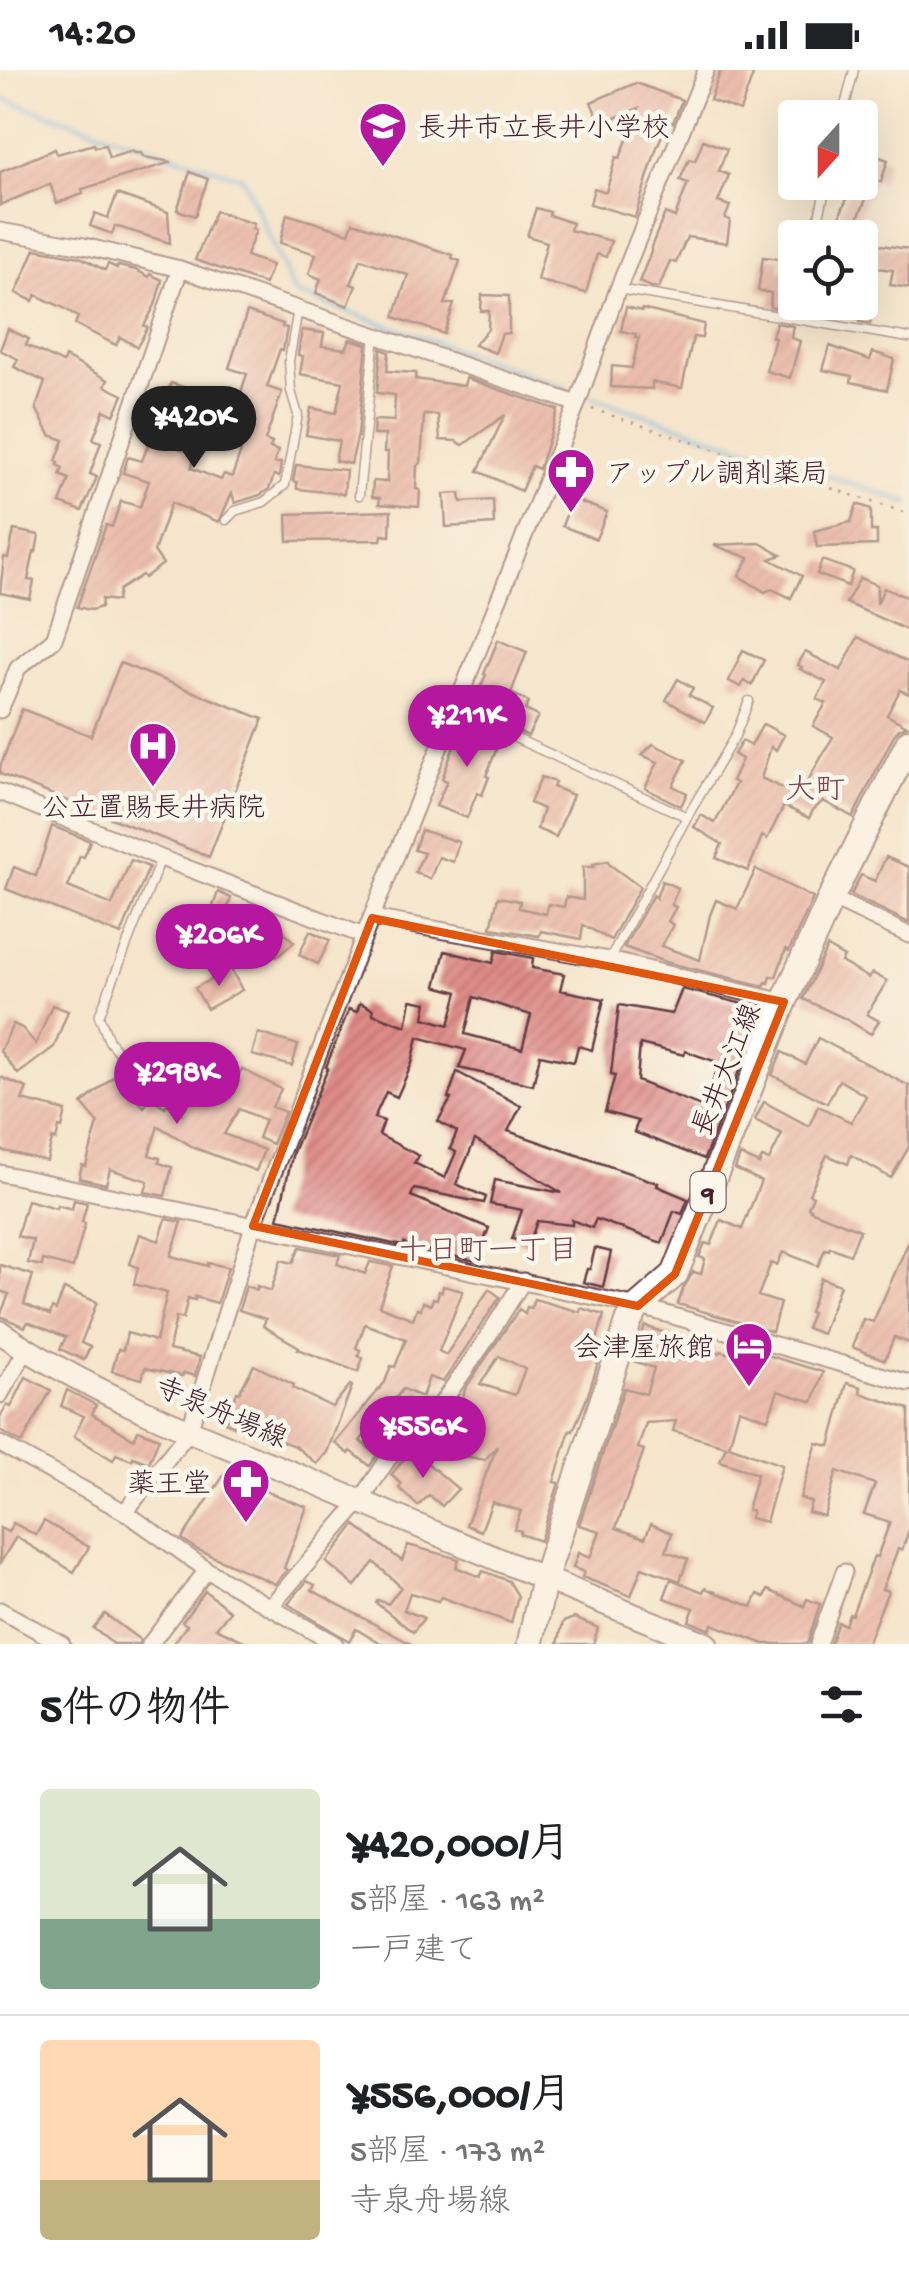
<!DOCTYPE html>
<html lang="ja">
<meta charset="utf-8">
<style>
body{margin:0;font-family:"Gochi Hand","Klee One",sans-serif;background:#f6f6f6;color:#202124;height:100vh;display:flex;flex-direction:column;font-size:38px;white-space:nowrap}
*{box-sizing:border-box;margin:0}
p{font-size:32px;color:#757577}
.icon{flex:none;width:55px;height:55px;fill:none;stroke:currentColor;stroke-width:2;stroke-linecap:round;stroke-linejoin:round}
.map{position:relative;height:1574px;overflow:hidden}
.sheet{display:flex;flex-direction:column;background:#fff;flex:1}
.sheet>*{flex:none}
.needle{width:65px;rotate:201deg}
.tools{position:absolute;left:778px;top:30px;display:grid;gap:20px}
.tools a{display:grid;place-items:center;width:100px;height:100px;border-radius:10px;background:#fff;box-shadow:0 10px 40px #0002;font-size:50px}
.price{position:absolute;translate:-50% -85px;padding:0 22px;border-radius:35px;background:#b5179e;color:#fff;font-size:32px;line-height:65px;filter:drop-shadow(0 2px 5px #0008)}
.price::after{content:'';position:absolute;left:50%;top:60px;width:30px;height:22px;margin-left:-15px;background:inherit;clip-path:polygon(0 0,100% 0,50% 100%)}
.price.current{background:#222;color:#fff}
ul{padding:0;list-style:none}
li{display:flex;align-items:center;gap:30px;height:250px;padding:0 40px}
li+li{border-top:2px solid #e0e0e0}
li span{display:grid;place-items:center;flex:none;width:280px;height:200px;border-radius:10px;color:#555}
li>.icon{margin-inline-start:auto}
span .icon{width:120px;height:120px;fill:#fffc;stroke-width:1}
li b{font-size:42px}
h2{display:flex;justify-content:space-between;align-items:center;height:120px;padding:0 40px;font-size:42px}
.status{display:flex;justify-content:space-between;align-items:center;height:70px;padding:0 50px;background:#fff;direction:ltr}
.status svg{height:28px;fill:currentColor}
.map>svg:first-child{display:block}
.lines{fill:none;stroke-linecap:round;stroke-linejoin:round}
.stream{stroke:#6cb2e2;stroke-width:5}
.building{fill:url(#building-hatch);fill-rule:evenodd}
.service-casing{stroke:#643d43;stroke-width:11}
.minor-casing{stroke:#643d43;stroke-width:19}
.secondary-casing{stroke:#643d43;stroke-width:26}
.primary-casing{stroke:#643d43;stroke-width:29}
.path{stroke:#643d43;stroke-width:2.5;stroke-dasharray:2.5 8;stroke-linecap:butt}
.service{stroke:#fff;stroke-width:8}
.minor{stroke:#fff;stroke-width:15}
.secondary{stroke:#fff;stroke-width:22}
.primary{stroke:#fff;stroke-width:25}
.marked{fill:none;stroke:#e0560e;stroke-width:8;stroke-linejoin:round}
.labels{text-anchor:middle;stroke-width:9;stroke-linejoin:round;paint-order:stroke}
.shield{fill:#fbf7ec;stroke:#7f6065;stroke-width:2.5}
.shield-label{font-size:25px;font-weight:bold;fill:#4a1f2b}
.poi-label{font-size:28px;fill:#4a1f2b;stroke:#fbf7ec;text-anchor:start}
.street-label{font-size:28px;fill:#4a1f2b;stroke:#fbf7ec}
.neighbourhood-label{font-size:30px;fill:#7e454c;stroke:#fbf7ec}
</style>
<div class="status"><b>14:20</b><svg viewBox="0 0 49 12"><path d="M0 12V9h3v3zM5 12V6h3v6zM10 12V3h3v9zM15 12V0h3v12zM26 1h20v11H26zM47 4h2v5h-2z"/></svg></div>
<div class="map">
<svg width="909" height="1574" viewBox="0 0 909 1574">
<defs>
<pattern id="building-hatch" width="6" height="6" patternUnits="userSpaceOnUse" patternTransform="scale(2.5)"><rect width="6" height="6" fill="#df8b88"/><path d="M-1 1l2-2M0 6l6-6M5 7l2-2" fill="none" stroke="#b7716f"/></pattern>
</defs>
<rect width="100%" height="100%" fill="#fbf7ec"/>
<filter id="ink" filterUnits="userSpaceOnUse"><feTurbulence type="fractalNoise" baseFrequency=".01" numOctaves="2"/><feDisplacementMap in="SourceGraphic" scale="20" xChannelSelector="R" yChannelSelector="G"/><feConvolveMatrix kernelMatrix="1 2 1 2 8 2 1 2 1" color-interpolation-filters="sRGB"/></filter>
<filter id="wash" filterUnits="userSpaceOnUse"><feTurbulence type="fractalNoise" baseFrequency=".0048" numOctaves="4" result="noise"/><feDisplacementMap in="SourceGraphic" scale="40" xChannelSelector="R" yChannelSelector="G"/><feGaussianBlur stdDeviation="2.25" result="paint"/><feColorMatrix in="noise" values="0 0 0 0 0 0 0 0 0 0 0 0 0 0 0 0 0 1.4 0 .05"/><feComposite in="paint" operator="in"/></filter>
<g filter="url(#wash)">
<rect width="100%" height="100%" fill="#f5e5cc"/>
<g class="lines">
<g class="stream">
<path d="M0 28 243 108 294 223 567 318"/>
<path d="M592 327 909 433"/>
</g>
</g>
<g id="blocks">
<g class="building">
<path d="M721 0H742L753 5 740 41 710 30Z"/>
<path d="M636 13 682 30 673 53 668 51 657 77 635 147 590 134 594 118 606 122 616 87 620 88 639 38 600 54 591 32Z"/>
<path d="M703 70 727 79 719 101 729 105 718 132 730 136 725 148 730 150 727 173 687 167 676 193 670 191 659 218 651 217 639 212 651 182V177L665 143 675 147 688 113 680 110 689 89 695 91Z"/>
<path d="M94 74 95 77 105 75 109 88 132 81 135 83H141L143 87 172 92 82 119 83 124 57 133 50 114 0 135V102L55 79 57 84Z"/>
<path d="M860 80 888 90 881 112 874 110 858 148 856 168H838L841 142 850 122 860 127Z"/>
<path d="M190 102 208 109 195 146 177 140Z"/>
<path d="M117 124 168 142 170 173 115 156 112 164 90 156 95 143 108 148Z"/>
<path d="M536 138 550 142 549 145 572 153 570 160 611 171 606 187 597 184 586 223 537 210 547 172 527 166Z"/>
<path d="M215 141 254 154 252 159 256 160 246 186 272 195 265 214 195 190Z"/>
<path d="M287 144 349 163 353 152 453 185 452 188 460 191 445 234H454L444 264 394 247 408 205 361 189 351 214 356 216 348 236 316 223 321 209 309 204 316 184 280 173Z"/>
<path d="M860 172 909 179V218L890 215 893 200 860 196Z"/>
<path d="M35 179 80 187 105 200 108 194 117 198 118 196 136 200 149 207 150 204 162 210 155 235 144 256 148 257 137 277 120 267 116 275 75 254 78 247 64 238 36 225 33 231 16 223Z"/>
<path d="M763 187 781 189 779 199 793 201 792 209H795L797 232 795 241 770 237 771 223 758 221Z"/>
<path d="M482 225 509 226V263L502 264 495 283 474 275 488 259 489 241H481Z"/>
<path d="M860 227 874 229 870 254 860 252V249L840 245 842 232H860Z"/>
<path d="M626 237 642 241V239L704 254 702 268 693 267 682 318 652 312V319L611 317 612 296 632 298 639 267H635L636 264 621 261Z"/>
<path d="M247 242 283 254 282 257 287 258 283 280 280 279 267 317 282 322 265 370 272 373 270 378 278 381 274 393H281L279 407 274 405 269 419 260 425 235 433 232 423 219 452 171 433 154 481 163 494 144 508 142 505 119 520 117 531 102 529 101 537 91 540 77 537 106 455 112 457 121 431 140 437 149 411 123 403 128 387 142 391 154 359 178 369 175 377 196 384 191 398 221 410 224 404 232 407 241 381 210 371 222 335 235 340 247 304 229 298Z"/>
<path d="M776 253 793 256 791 268 800 271 790 308 766 301 775 268 772 267Z"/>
<path d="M8 259 29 269 26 275 63 293 65 287 108 310 105 316 123 325 114 345 104 340 93 369 101 372 90 404 97 407 82 441 60 433 69 409 60 405 63 398 58 395 59 392 56 391 64 370 50 365 36 338 45 312 14 297 18 289 0 280Z"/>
<path d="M302 260 324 263 322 276 346 279 350 269 367 274 358 364 351 394 335 391 339 371 306 365 311 338 336 343 343 312 300 304 303 286 298 285Z"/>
<path d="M830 276 870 290 873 282 894 289 887 320 851 312 852 306 823 300Z"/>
<path d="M381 279 389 282 387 301 416 303 415 309 464 316 466 308 558 340 539 399 532 396 521 421 478 401 505 345 463 375 456 371 440 370 438 345H424L421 393 417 396 416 419 420 420 419 437 379 434 380 428 372 427 373 411 387 412 388 382H384L385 365H373L374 350 394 351 395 325 377 323Z"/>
<path d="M171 313 209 326 204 340 166 326Z"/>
<path d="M296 395 346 400 344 424 297 419V412L293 411Z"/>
<path d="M460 423 461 432 493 430 494 454 446 457 444 424Z"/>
<path d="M572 429 607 442 596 469 562 456Z"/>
<path d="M857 434 871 439V461H877V475L817 477 814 461 851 452Z"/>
<path d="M391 441 390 466 382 465 381 470 288 471 287 444Z"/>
<path d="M14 460 39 465 36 482 34 481 28 510 34 511 30 529 0 523 4 487 8 488Z"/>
<path d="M760 473 781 485 770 489 802 506 791 528 772 519 765 522 739 506 749 488 714 475Z"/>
<path d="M822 490 853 501 848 516 817 504Z"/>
<path d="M860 508 877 515V534L884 518 909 528V561L846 533Z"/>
<path d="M858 567 909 593V624L900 620 887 645 907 656 899 659 894 665 853 747 823 731 813 740 809 748 784 736 767 769 762 766 748 801 716 788 722 774 694 757 701 745 715 753 736 713 732 711 742 689 734 684 742 671 751 676 763 654 784 665 776 680 771 677 761 708 799 726 833 667 813 656 826 633 817 629 826 612 800 599 802 597 798 595 805 582 841 600Z"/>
<path d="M498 570 527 582 511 623 529 632 525 640 538 646 528 666 470 639 486 605 484 604Z"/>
<path d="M743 580 764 590 752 615 744 611 741 617 729 611Z"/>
<path d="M120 593 263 649 209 787 0 704V697L22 639 91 666Z"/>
<path d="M678 609 693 618 689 625 713 638 705 652 666 630Z"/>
<path d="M463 652 500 670 486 706 489 707 482 725 477 723 467 748 436 736 447 711 442 709Z"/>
<path d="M653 674 686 690 673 716 687 723 681 736 645 718 658 692 642 685Z"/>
<path d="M541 707 555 712 553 717 573 725 556 767 537 759 543 739 530 733Z"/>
<path d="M52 756 90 771 84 787 80 786 68 817 112 835 131 790 149 797 121 865 6 819 14 797 36 806Z"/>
<path d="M421 760 459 772 453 792 439 787 430 809 415 802 424 783 414 780Z"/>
<path d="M886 787 909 797V853L851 825 861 805 875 811Z"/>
<path d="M608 791 609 794 640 817 611 870 583 855 581 869 541 861 539 866 491 858 498 827 520 831 519 838 546 844 548 834 564 837 566 827 583 830V797H594L593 794Z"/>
<path d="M756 799 813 828 789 881 786 879 776 907 771 906 769 913 766 912 764 916 665 892 624 877 653 825 656 828 662 811 678 818 671 835 676 837 668 851 673 855 661 876 700 890 710 845 716 830 737 839Z"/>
<path d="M218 822 231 828 228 837 259 848 272 861 278 856 294 872 277 887 269 879 263 884 238 875 213 849 216 841 212 839Z"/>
<path d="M310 861 330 870 318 894 299 885Z"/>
<path d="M827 877 844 887 841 892 869 908 872 903 887 911 867 944 879 951 871 964 844 948 803 929Z"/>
<path d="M445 881 493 893 496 881 533 888 532 898 564 904 560 920 604 929 592 980 578 976 574 992 540 985 533 1015 459 998 466 980 418 967 412 993 397 1027 386 1022 374 1048 384 1051 379 1065 419 1086 414 1093 445 1108 456 1082 450 1079 457 1062 438 1051 451 1029 448 1028 457 1002 521 1036 508 1061 658 1113 657 1116 688 1129 682 1144 674 1141 662 1173 596 1149 592 1158 572 1150V1155L537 1151 529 1174 512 1169 522 1140 490 1134 495 1110 562 1123 475 1070 456 1114 486 1127 484 1133 414 1119 411 1126 489 1158 476 1191 412 1177 404 1173 403 1176 278 1149 293 1082 328 998 326 997 349 939 357 942 360 933 373 939V944L406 956 411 930 427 933 424 948 449 955 458 922 436 916ZM474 927 531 945 522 979 465 964Z"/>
<path d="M231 899 242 920 207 939 195 918Z"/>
<path d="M682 919 764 939 704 1089 634 1062 638 1051 605 1042 615 1005 611 1004 619 935 672 944ZM640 974 684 985 685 981 720 993 703 1037 637 1011Z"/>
<path d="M52 935 68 941 54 977 18 1004 0 981 13 954 22 958 36 974Z"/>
<path d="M258 963 298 975 292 996 252 985Z"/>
<path d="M818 968 909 1016V1077L891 1108 851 1085 848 1094 827 1085 809 1124 813 1126 808 1137 811 1139 810 1140 860 1160 850 1185 830 1177 829 1180 825 1179 818 1196 783 1182 777 1195 771 1193 758 1226 780 1233 772 1262 678 1234 683 1219 693 1202 701 1204 705 1189 699 1187 705 1173 711 1175 721 1150 742 1159 761 1111 735 1099 740 1085 759 1094 762 1088 769 1090 782 1064 755 1050 764 1032 809 1056 818 1036 851 1052 866 1026 839 1010 827 1033 772 1005 782 982 805 994Z"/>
<path d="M242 999 281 1019 272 1037 285 1042 272 1074 258 1068 265 1050 239 1039 224 1064 264 1080 256 1101 195 1078 158 1056 149 1085 160 1088 159 1093 172 1097 165 1126 145 1122 148 1111 110 1099 106 1114 79 1108 82 1095 86 1096 98 1053 82 1034 115 1005 144 1037 151 1028 165 1037 167 1034 182 1044 207 1001 216 1006 220 1000 236 1010Z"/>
<path d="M0 1007 27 1018 22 1030 66 1041 62 1058 59 1057 56 1070 52 1069 47 1091 0 1080Z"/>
<path d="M27 1130 56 1138 57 1135 72 1139 74 1130 87 1133 82 1152 85 1153 73 1198 43 1190 42 1196 28 1193 33 1170 17 1166Z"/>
<path d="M166 1149 182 1152 171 1186 208 1196V1193L228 1197 217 1233 195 1227V1230L188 1228 183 1249 176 1247 169 1280 200 1287 195 1306 184 1303 182 1306 145 1298 142 1309 112 1301 118 1279 123 1280 127 1263 156 1271 167 1223 134 1214 138 1197 130 1194 140 1164 159 1171Z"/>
<path d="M909 1171V1273L894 1267 885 1290 852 1277 863 1249 873 1252Z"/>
<path d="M300 1177 340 1185 337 1194 365 1204 370 1192 393 1196 379 1236 413 1249 417 1238 421 1239 423 1232 431 1235 433 1228 437 1229 439 1221 442 1222 443 1216 463 1221 439 1281 446 1285 489 1219 500 1227 443 1312 429 1307 422 1327 403 1319 360 1371 377 1385 370 1396 351 1381 349 1384 335 1373 385 1312 391 1296 395 1297 406 1269 365 1254 356 1278 360 1280 358 1286 363 1288 358 1302 298 1279 299 1277 263 1256 266 1249 239 1240 246 1216 257 1220V1216L271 1221 281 1190 293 1193Z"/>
<path d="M595 1178 611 1182 603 1217 583 1212 587 1199H590Z"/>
<path d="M0 1195 33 1205 24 1234 50 1245 52 1238 56 1240 64 1219 97 1232 81 1273 90 1277 84 1290 60 1279 66 1267 28 1252 25 1257 0 1246 9 1224 0 1221Z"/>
<path d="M821 1208 840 1215 822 1264 806 1258 812 1243 809 1242Z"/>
<path d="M534 1229 580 1242 581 1238 604 1245 595 1277 602 1280 587 1328 573 1361 570 1360 554 1412 559 1413 540 1471 520 1464 521 1461 514 1459 521 1441 492 1432 481 1461 466 1455 497 1376 485 1390 460 1385 463 1369H465L468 1344 460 1341 465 1319 519 1239 525 1244 527 1237 531 1238ZM499 1286 525 1299 515 1325 480 1314Z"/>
<path d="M645 1256 720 1283 721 1281 754 1291 757 1282 823 1302 813 1332 778 1321 768 1349 739 1339 729 1376 782 1395 766 1452 750 1448 752 1441 747 1440 757 1404 720 1391 726 1376 673 1361 676 1351 646 1353 638 1378 644 1380 616 1458 645 1468 651 1454 672 1463 666 1481 688 1489 680 1511 642 1497 631 1526 582 1507 584 1502 573 1498 578 1483 590 1488 600 1461 579 1455 624 1318 646 1324 654 1298 633 1291Z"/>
<path d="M254 1295 294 1315 293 1318 332 1337 350 1315 352 1316 327 1382 317 1394 295 1376 260 1363 259 1366 225 1352 237 1322 239 1323Z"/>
<path d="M26 1307 51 1320 22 1373 0 1361V1347L7 1335 11 1337Z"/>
<path d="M847 1313 861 1317 860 1323 909 1339V1460L902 1480 898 1479 882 1519 888 1521 867 1574H830L838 1552 845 1555 849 1544 852 1545 874 1486 877 1487 890 1452 864 1444 875 1414 837 1401 824 1446 808 1442 811 1432 800 1428 817 1373 830 1376Z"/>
<path d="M67 1320 96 1335 92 1344 134 1369 138 1360 159 1368 149 1393 133 1387 132 1390 116 1384 113 1390 74 1366 84 1346 61 1336Z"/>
<path d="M412 1380 458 1419 442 1436 429 1425 418 1436 399 1418 402 1414 391 1405Z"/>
<path d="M224 1405 307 1437 284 1498 287 1500 275 1514 198 1480 182 1469Z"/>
<path d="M44 1451 89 1477 74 1502 16 1467 0 1493V1458L8 1462 13 1453 36 1465Z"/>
<path d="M355 1455 402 1491 408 1475 459 1489 456 1497 480 1507 483 1501 509 1511 518 1526 511 1553 441 1527 438 1531 410 1523 404 1540 424 1548 413 1562 376 1533 378 1530 388 1534 401 1517 374 1492 355 1516 326 1492Z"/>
<path d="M671 1509 703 1522 705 1518 752 1537 758 1524 765 1527 768 1520 804 1536 807 1529 820 1534 807 1574H764L712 1554 710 1560 689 1551 694 1538 664 1528Z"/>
<path d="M307 1511 315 1515 312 1520 411 1574H381L356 1559 349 1571 288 1534Z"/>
<path d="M205 1521 230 1541 216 1558 250 1574H173L187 1555 182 1552Z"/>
<path d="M105 1544 140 1570 139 1574H113L93 1558Z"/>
<path d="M574 1548 598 1558 593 1574H558L563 1552Z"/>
</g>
</g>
</g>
<g filter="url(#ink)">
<use href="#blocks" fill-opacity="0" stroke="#643d43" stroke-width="2.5"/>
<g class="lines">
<g class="service-casing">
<g id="service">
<path d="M842 48 854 0"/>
<path d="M814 168 827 112"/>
<path d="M618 219 909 268"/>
<path d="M359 425 375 265"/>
<path d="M226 450 235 441 264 432 285 415 298 345 291 321 289 291 298 239"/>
<path d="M454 640 687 747"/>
<path d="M609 890 687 747 735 666 749 631"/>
<path d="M141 1010 109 971 99 946 161 788"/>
</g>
</g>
<g class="minor-casing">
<g id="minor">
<path d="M0 161 84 176 180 199 577 334"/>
<path d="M0 640 18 598 54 569 180 199"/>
<path d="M0 722 161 788 364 866"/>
<path d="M831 828 909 865"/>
<path d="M372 848 609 890 784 932"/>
<path d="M0 1103 638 1236 909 1313"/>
<path d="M0 1325 26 1280"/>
<path d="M0 1374 125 1442"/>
<path d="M207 1500 125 1442 189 1361 253 1156 364 866 577 334 618 219 706 0"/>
<path d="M270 1537 335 1574"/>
<path d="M0 1540 62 1574"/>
<path d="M150 1574 207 1500 270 1537 360 1432 388 1389 437 1340 483 1274 523 1211"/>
<path d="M818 1574 844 1502"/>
</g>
</g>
<g class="secondary-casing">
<path id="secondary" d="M0 1262C96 1327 207 1368 314 1412 444 1467 574 1522 706 1574"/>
</g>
<g class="primary-casing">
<path id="primary" d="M530 1574 544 1510 629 1251 638 1236 675 1204 784 932 831 828 909 672"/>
</g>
<path class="path" d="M592 339 909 444"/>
<use href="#service" class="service"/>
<use href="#minor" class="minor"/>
<use href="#secondary" class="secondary"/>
<use href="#primary" class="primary"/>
</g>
</g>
<path d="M0 0H909V1574H0ZM372 848 784 932 675 1204 638 1236 253 1156Z" fill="#f5e5cc" fill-opacity=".55" fill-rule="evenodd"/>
<path class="marked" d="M372 848 784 932 675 1204 638 1236 253 1156Z"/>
<defs>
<g id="school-pin" transform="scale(2.5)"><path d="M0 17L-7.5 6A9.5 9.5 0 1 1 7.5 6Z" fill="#b5179e" stroke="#fbf7ec"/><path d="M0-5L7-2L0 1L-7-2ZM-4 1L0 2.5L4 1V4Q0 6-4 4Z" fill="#fff"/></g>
<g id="pharmacy-pin" transform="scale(2.5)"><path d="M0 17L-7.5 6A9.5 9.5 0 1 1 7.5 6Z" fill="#b5179e" stroke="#fbf7ec"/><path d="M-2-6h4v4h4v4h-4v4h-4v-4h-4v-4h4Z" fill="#fff"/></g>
<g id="hospital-pin" transform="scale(2.5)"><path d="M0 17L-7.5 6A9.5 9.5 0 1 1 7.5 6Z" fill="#b5179e" stroke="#fbf7ec"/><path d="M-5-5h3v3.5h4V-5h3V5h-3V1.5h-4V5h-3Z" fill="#fff"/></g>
<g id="hotel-pin" transform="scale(2.5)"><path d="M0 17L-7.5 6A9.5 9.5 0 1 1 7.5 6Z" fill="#b5179e" stroke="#fbf7ec"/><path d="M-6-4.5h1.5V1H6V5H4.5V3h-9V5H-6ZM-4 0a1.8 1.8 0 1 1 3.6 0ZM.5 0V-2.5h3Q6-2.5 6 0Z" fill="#fff"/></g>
</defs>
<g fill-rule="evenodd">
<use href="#school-pin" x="383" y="56"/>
<use href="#pharmacy-pin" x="571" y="402"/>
<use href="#hospital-pin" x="153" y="676"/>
<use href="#hotel-pin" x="749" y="1276"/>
<use href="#pharmacy-pin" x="246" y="1412"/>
</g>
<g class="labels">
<rect class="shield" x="690.5" y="1102" width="35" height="40" rx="8"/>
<g class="shield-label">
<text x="708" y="1131">9</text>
</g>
<g class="poi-label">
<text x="418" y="66">長井市立長井小学校</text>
<text x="606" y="412">アップル調剤薬局</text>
<text x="153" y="746" text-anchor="middle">公立置賜長井病院</text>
<text x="714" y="1286" text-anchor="end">会津屋旅館</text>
<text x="211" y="1422" text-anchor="end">薬王堂</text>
</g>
<g class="street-label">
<text transform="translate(725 999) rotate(-68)" y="10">長井大江線</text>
<text transform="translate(222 1341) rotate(23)" y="10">寺泉舟場線</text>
</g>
<g class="neighbourhood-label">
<text x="815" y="728">大町</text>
<text x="488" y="1189">十日町一丁目</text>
</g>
</g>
</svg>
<div class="tools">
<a><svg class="needle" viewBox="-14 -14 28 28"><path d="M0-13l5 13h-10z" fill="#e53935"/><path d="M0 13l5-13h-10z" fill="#757577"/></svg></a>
<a><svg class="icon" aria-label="locate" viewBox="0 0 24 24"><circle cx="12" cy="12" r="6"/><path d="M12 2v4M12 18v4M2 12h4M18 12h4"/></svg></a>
</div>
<b class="price current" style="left:194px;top:401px">¥420K</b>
<b class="price" style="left:467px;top:700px">¥211K</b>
<b class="price" style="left:219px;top:919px">¥206K</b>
<b class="price" style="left:177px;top:1057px">¥298K</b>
<b class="price" style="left:423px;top:1411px">¥556K</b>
</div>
<section class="sheet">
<h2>5件の物件<svg class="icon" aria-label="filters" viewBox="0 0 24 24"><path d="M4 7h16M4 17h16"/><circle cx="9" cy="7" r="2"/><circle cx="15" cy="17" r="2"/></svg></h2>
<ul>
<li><span style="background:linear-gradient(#dfe7d0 65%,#7fa58c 0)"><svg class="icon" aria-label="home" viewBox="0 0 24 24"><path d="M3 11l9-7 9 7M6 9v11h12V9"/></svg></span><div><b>¥420,000/月</b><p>5部屋 · 163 m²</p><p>一戸建て</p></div></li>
<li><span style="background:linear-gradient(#ffd9b3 70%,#c2b280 0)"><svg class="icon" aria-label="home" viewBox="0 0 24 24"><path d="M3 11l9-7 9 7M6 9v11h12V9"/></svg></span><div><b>¥556,000/月</b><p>5部屋 · 173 m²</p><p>寺泉舟場線</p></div></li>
</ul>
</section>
